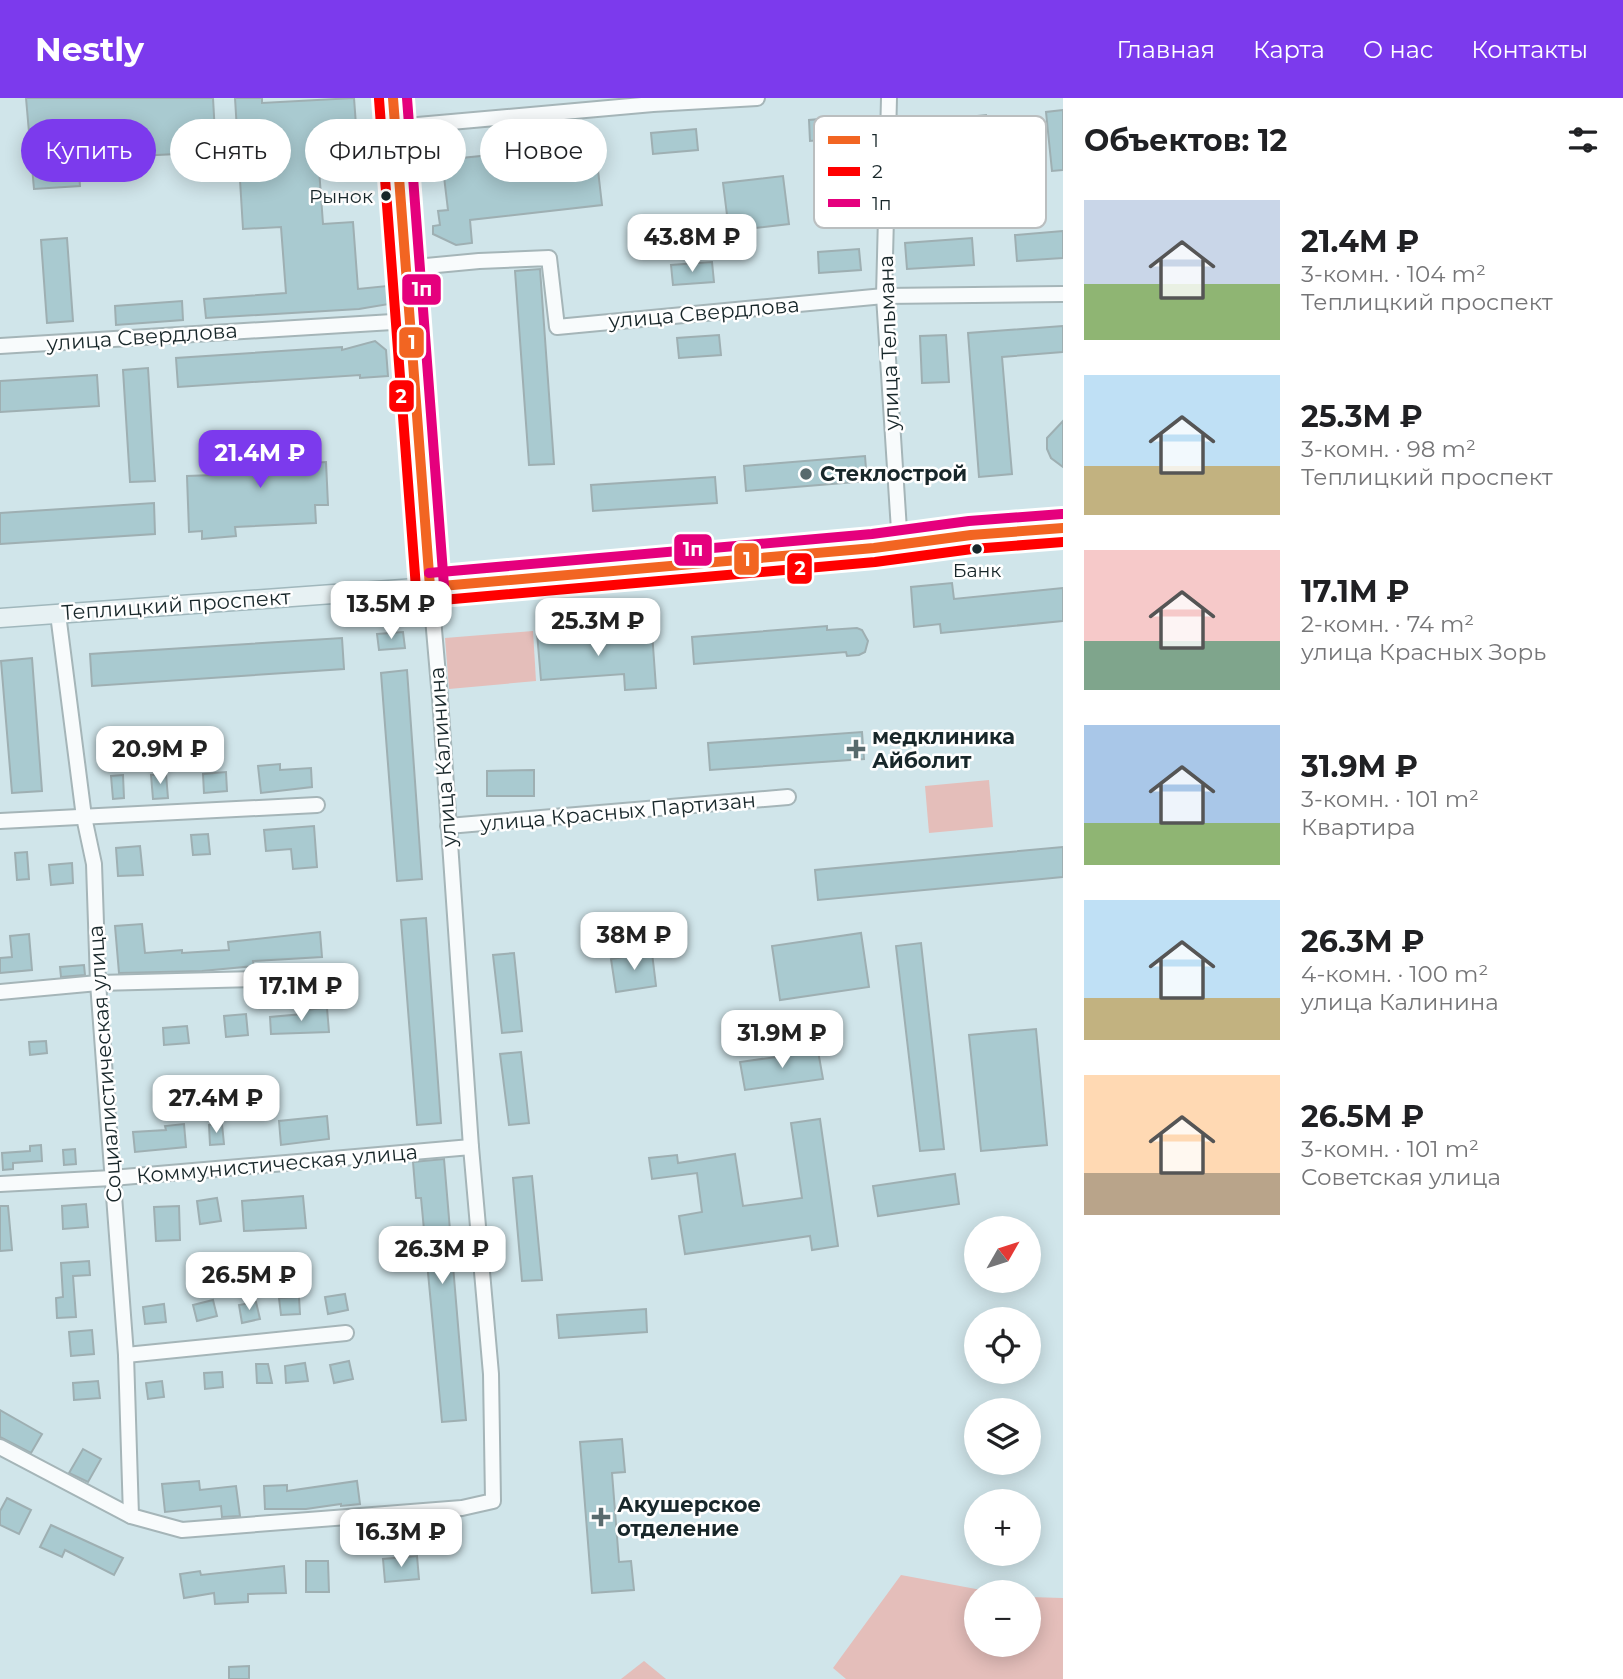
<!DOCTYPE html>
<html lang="ru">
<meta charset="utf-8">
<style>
body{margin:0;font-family:Montserrat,sans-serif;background:#f6f6f6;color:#202124;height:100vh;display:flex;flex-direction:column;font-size:26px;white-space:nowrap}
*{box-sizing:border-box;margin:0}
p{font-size:23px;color:#757577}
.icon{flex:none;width:38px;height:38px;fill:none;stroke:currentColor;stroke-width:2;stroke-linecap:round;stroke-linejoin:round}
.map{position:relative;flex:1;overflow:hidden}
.details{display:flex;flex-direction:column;background:#fff;width:560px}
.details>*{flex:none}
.top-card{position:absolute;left:21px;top:21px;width:665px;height:63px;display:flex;gap:14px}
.needle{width:46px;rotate:51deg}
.controls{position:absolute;left:964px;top:1118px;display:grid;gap:14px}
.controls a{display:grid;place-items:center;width:77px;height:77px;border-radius:50%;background:#fff;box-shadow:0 4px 18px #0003;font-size:35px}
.price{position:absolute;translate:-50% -60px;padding:0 16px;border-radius:14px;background:#fff;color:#222;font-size:23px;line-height:46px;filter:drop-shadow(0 2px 4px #0008)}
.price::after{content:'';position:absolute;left:50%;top:42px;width:21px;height:16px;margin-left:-10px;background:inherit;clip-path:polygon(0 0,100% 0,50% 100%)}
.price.selected{background:#7c3aed;color:#fff}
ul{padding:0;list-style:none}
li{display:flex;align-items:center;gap:21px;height:175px;padding:0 21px}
li span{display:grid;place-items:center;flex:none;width:196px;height:140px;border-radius:0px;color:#555}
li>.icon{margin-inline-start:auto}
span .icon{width:84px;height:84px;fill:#fffc;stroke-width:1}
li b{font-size:30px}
h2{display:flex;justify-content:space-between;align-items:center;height:84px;padding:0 21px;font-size:30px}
.pill{padding:0 24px;border-radius:32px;background:#fff;box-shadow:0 4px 18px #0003;font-size:24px;line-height:63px}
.pill.selected{background:#7c3aed;color:#fff}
header{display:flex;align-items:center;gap:42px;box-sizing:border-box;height:98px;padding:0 35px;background:#7c3aed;color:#fff}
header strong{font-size:33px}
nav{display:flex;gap:38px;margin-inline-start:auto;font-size:24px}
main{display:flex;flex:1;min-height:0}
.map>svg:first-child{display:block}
.green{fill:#e4beba}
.building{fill:#a9cad0;stroke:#9eafb2;stroke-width:2}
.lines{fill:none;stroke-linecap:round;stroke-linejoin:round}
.minor-casing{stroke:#a5b5b8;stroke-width:18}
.major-casing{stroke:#a0b7bc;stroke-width:21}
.minor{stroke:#f8fbfc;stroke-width:14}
.major{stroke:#e7f1f3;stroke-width:18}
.bus-1-casing{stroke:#fff;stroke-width:16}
.bus-2-casing{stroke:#fff;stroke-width:16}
.bus-3-casing{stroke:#fff;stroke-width:16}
.bus-1{stroke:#f26522;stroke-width:10}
.bus-2{stroke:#f00;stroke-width:10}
.bus-3{stroke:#e5007d;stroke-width:10}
.bus-dot{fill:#18272a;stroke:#fff;stroke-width:2.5}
.poi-dot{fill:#586a6d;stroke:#fff;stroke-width:2.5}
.labels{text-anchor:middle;stroke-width:5;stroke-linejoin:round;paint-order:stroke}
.bus-label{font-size:19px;fill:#18272a;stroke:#fff;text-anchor:end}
.street-label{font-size:21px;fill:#18272a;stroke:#fff}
.poi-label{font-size:21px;font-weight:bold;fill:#18272a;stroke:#fff;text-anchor:start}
.key{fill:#fff;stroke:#babebf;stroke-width:2}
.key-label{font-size:19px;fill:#18272a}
.line-badge{stroke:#fff;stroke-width:2.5}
.badge-label{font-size:19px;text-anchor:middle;font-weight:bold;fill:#fff}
</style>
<header>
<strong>Nestly</strong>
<nav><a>Главная</a><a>Карта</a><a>О нас</a><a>Контакты</a></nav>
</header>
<main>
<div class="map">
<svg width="1063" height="1581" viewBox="0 0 1063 1581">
<rect width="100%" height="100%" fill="#d0e5ea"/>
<g class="green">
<path d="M533 533 536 583 449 591 445 540Z"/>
<path d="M989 682 993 729 929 735 925 688Z"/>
<path d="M901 1477 992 1494H976V1547H1029V1499L1063 1500V1581H846L833 1570Z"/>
<path d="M644 1563 666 1581H621Z"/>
</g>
<g class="building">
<path d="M26 0H213L216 54 78 61 80 88 34 91Z"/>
<path d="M235 0H262V5L354 0 358 54 318 57 323 126 353 124 358 191 387 188 389 206 359 211 206 220 204 201 286 195 281 129 243 131Z"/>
<path d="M1063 12V72L1052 73 1046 14Z"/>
<path d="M986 17 989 47 932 53 929 23Z"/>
<path d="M854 18 855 39 810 43 809 22Z"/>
<path d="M696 31 698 52 653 56 651 35Z"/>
<path d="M440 46 441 69 426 70 425 47Z"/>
<path d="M595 46 602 107 470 122 472 145 456 147 433 136V128L440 127 438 113 448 112 442 62Z"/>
<path d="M783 78 789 126 729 133 723 85Z"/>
<path d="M1063 133V160L1017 163 1015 137Z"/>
<path d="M67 140 73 223 47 225 41 142Z"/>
<path d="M972 140 974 167 907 171 905 145Z"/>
<path d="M859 151 861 172 819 175 818 154Z"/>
<path d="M712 164 714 184 673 187 671 167Z"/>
<path d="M540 171 554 366 529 367 515 173Z"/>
<path d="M182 203 183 222 116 227 115 208Z"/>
<path d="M1063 228V254L1002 259 1012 376 979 379 968 235Z"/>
<path d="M719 237 721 257 679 260 677 240Z"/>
<path d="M946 237 949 284 922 285 920 238Z"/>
<path d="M375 243 386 252 388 278 360 280V277L178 289 176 260 342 249V252Z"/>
<path d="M148 270 155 383 130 384 123 272Z"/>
<path d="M97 277 99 308 0 314V283Z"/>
<path d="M1063 323V369L1051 360 1047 351V340Z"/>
<path d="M310 337 311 365 326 364 328 407H315L316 425 235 429 236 438 202 441V433L189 434 187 378 243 376 242 354 264 352V340Z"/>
<path d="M865 358 867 383 746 393 744 368Z"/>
<path d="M715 379 717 405 593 413 591 387Z"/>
<path d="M154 405 155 436 0 446V415Z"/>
<path d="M952 485 954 501 1063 490V523L941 535 940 526 914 529 911 489Z"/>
<path d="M827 528V532L857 530 862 532 868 543 865 554 859 557 847 558 846 554 694 566 692 539Z"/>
<path d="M570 532V541L652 534 656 590 625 592 624 576 541 582 537 535Z"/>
<path d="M403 534 405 550 379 552 377 536Z"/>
<path d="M342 540 344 571 92 588 90 556Z"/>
<path d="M32 560 42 693 12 695 1 563Z"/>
<path d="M407 572 422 781 397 783 381 575Z"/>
<path d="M862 634 864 661 710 672 708 645Z"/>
<path d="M280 666V672L311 670 312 689 261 695 258 668Z"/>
<path d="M534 672V698H487V673Z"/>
<path d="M226 674 227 693 204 695 203 676Z"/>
<path d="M166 676 168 700 153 701 151 677Z"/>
<path d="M123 677 124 700 113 701 111 678Z"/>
<path d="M314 728 317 769 293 771 291 751 266 753 264 732Z"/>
<path d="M208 736 210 756 193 757 191 737Z"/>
<path d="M140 748 143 777 118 778 116 750Z"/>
<path d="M1063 749V779L818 802 815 772Z"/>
<path d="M27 754 29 781 17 782 15 755Z"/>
<path d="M72 765 73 785 51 787 49 767Z"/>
<path d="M426 820 441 1025 417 1027 401 822Z"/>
<path d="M142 826 145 855 182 852V855L229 852 228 844 320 834 322 859 253 863 254 868 202 873 119 875 115 828Z"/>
<path d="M861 835 869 889 780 902 772 848Z"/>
<path d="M29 836 32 872 0 875V860L12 859 10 838Z"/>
<path d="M921 845 944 1051 920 1053 896 848Z"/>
<path d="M514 855 522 933 502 935 493 857Z"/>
<path d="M652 855 656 888 616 894 611 861Z"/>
<path d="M84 867 85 877 61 879 60 869Z"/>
<path d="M327 910 329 934 271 936 270 919 303 916 302 912Z"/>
<path d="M246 916 248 937 226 939 224 918Z"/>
<path d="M187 928 189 945 164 947 163 930Z"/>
<path d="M1036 931 1047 1047 981 1053 969 937Z"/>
<path d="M46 943 47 955 30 957 29 944Z"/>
<path d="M818 953 823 981 745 992 740 964Z"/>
<path d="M521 954 529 1025 509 1027 500 956Z"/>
<path d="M327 1018 329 1041 281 1047 279 1023Z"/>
<path d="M820 1021 838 1148 812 1152 810 1138 685 1156 679 1118 702 1114 697 1075 652 1081 649 1060 677 1057 678 1065 735 1056 743 1108 802 1100 791 1025Z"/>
<path d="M184 1026 186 1049 135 1054 133 1034 166 1032 165 1028Z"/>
<path d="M222 1026 224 1046 210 1047 209 1027Z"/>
<path d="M41 1047 42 1063 13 1065V1071L3 1072 2 1055 30 1053V1048Z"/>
<path d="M75 1051 76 1066 64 1067 63 1052Z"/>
<path d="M444 1061 466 1322 442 1324 421 1100H416L413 1064Z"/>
<path d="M955 1076 959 1106 878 1118 873 1088Z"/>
<path d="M532 1078 542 1182 522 1183 513 1080Z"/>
<path d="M303 1098 306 1130 244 1133 242 1103Z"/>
<path d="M217 1100 221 1123 200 1126 197 1103Z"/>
<path d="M86 1106 88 1129 63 1131 62 1108Z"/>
<path d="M0 1108H8L12 1152 0 1153Z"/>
<path d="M179 1108 180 1142 156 1143 154 1109Z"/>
<path d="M89 1163 90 1177 73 1178 76 1219 57 1220 56 1200 63 1199 61 1165Z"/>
<path d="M345 1196 348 1212 328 1216 325 1199Z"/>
<path d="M299 1199 300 1216 281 1217 279 1200Z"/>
<path d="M213 1202 217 1218 197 1223 193 1207Z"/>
<path d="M256 1204 260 1221 242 1225 239 1207Z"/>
<path d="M164 1206 166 1224 145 1226 143 1209Z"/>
<path d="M646 1211 647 1234 559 1240 557 1217Z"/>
<path d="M92 1232 94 1256 71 1258 69 1234Z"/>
<path d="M349 1263 353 1281 334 1285 330 1267Z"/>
<path d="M305 1265 308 1283 286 1285 285 1268Z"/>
<path d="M256 1266H268L272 1285H257Z"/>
<path d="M222 1274 223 1289 205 1291 204 1275Z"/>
<path d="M98 1283 100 1300 74 1302 73 1285Z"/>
<path d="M162 1283 164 1299 148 1301 146 1285Z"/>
<path d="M0 1312 42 1336 31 1355 0 1339Z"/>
<path d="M622 1341 625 1374 612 1375 619 1464 631 1463 634 1492 592 1495 580 1344Z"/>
<path d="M83 1351 101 1361 88 1384 69 1375Z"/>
<path d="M199 1383 200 1392 236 1388 240 1418 222 1419 221 1408 165 1414 162 1386Z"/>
<path d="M357 1383 360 1406 341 1408V1406L306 1411H265L264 1388 287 1387V1393Z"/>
<path d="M7 1400 31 1412 19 1436 0 1427V1413Z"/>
<path d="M51 1427 123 1460 114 1477 65 1452 62 1459 40 1449Z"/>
<path d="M417 1458 419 1481 385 1484 383 1461Z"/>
<path d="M306 1463H328L329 1494H306Z"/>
<path d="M284 1468 286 1495 248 1496V1504L215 1506 214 1495 184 1500 180 1476 200 1473 201 1477Z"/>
<path d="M249 1568V1581H229V1569Z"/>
</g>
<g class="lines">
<g class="minor-casing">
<g id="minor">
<path d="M889 0 884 198 900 448"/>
<path d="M395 29 653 6 757 0"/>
<path d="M405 170 479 163 549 160 557 229 884 198 1063 196"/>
<path d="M0 248 409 223"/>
<path d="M58 516 84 719 94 766 98 885 126 1257 131 1418"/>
<path d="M0 723 317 707"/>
<path d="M448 728 788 699"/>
<path d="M0 894 98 885 330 879"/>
<path d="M0 1086 112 1080 471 1049"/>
<path d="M126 1257 346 1235"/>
<path d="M0 1349 131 1418 182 1432 462 1410 493 1403 491 1276 471 1049 440 600 416 326 393 0"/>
</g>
</g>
<g class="major-casing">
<path id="major" d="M0 520 430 489 874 450 971 437 1063 430"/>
</g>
<use href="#minor" class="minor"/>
<use href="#major" class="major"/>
<g class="bus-1-casing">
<g id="bus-1">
<path d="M393 0 430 489"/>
<path d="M430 489 874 450 971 437 1063 430"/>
</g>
</g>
<g class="bus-2-casing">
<g id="bus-2">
<path d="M379 1 416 490"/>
<path d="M431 503 875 464 972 451 1063 444"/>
</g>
</g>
<g class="bus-3-casing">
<g id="bus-3">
<path d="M407 0 444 488"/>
<path d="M429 475 872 436 969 423 1062 416"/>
</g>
</g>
<use href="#bus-1" class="bus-1"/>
<use href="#bus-2" class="bus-2"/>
<use href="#bus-3" class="bus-3"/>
</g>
<g class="bus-dot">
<circle cx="386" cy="98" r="6"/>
<circle cx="977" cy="451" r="6"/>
</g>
<g class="poi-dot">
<circle cx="806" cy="376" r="7"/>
<path d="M852.5 640.5h7v7h7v7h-7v7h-7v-7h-7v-7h7z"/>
<path d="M597.5 1408.5h7v7h7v7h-7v7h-7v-7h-7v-7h7z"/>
</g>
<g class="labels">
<g class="bus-label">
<text x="373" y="105">Рынок</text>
<text x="977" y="479" text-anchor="middle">Банк</text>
</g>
<g class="street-label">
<text transform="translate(704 215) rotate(-5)" y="7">улица Свердлова</text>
<text transform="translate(142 239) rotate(-4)" y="7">улица Свердлова</text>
<text transform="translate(889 245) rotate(-92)" y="7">улица Тельмана</text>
<text transform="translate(176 507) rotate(-4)" y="7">Теплицкий проспект</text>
<text transform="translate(443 659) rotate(-94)" y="7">улица Калинина</text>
<text transform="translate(618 714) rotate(-5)" y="7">улица Красных Партизан</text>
<text transform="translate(105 966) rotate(-94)" y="7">Социалистическая улица</text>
<text transform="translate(277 1066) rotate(-5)" y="7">Коммунистическая улица</text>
</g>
<g class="poi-label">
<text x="820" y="383">Стеклострой</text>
<text x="872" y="646">медклиника<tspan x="872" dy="24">Айболит</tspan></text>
<text x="617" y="1414">Акушерское<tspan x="617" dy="24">отделение</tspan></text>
</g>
</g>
<rect x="814" y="18" width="232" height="112" rx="10" class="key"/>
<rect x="828" y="38" width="32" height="8" fill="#f26522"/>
<rect x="828" y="69" width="32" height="9" fill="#f00"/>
<rect x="828" y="101" width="32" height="8" fill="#e5007d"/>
<g class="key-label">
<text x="872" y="49">1</text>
<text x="872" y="80">2</text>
<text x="872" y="112">1п</text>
</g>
<g class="line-badge">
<rect x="401" y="175" width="41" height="33" rx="7" fill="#e5007d"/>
<rect x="398" y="228" width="27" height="33" rx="7" fill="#f26522"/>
<rect x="388" y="281" width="27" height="34" rx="7" fill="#f00"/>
<rect x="673" y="435" width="40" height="34" rx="7" fill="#e5007d"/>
<rect x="733" y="444" width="27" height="34" rx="7" fill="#f26522"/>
<rect x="786" y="454" width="27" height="33" rx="7" fill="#f00"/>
</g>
<g class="badge-label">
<text x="422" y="198">1п</text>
<text x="412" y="251">1</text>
<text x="401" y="305">2</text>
<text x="693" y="458">1п</text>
<text x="747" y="468">1</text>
<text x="800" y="477">2</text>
</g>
</svg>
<div class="controls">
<a><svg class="needle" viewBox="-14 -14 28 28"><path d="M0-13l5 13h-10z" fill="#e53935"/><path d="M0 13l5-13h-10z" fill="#757577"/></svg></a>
<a><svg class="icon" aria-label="locate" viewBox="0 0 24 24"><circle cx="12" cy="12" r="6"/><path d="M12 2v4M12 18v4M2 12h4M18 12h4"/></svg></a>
<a><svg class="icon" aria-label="layers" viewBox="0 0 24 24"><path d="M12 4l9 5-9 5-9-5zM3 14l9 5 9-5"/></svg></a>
<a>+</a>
<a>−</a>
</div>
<b class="price" style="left:692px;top:176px">43.8M ₽</b>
<b class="price selected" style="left:260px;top:392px">21.4M ₽</b>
<b class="price" style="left:391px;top:543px">13.5M ₽</b>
<b class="price" style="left:598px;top:560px">25.3M ₽</b>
<b class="price" style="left:160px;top:688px">20.9M ₽</b>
<b class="price" style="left:634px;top:874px">38M ₽</b>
<b class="price" style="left:301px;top:925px">17.1M ₽</b>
<b class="price" style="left:782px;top:972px">31.9M ₽</b>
<b class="price" style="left:216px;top:1037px">27.4M ₽</b>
<b class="price" style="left:442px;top:1188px">26.3M ₽</b>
<b class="price" style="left:249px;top:1214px">26.5M ₽</b>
<b class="price" style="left:401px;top:1471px">16.3M ₽</b>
<div class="top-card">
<a class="pill selected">Купить</a>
<a class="pill">Снять</a>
<a class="pill">Фильтры</a>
<a class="pill">Новое</a>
</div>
</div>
<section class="details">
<h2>Объектов: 12<svg class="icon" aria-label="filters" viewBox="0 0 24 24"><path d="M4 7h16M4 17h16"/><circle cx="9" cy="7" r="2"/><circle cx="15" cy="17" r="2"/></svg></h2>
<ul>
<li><span style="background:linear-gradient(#c9d6e8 60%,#8fb573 0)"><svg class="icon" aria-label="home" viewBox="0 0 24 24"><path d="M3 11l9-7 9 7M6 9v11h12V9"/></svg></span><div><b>21.4M ₽</b><p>3-комн. · 104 m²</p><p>Теплицкий проспект</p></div></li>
<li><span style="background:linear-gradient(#bfe0f5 65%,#c2b280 0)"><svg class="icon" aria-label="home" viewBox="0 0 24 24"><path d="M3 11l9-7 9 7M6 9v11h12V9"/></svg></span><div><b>25.3M ₽</b><p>3-комн. · 98 m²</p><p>Теплицкий проспект</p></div></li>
<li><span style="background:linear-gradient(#f6c9c9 65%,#7fa58c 0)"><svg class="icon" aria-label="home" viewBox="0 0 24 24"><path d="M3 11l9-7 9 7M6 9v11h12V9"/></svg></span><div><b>17.1M ₽</b><p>2-комн. · 74 m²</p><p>улица Красных Зорь</p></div></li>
<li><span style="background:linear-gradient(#a9c7e8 70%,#8fb573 0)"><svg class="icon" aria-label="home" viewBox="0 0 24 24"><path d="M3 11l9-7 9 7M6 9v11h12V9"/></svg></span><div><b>31.9M ₽</b><p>3-комн. · 101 m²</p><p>Квартира</p></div></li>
<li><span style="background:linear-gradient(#bfe0f5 70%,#c2b280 0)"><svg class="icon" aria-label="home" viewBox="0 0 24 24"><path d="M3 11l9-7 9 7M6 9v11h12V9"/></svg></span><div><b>26.3M ₽</b><p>4-комн. · 100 m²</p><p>улица Калинина</p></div></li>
<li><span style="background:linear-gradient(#ffd9b3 70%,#b9a48a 0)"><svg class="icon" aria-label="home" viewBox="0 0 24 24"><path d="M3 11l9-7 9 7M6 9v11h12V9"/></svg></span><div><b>26.5M ₽</b><p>3-комн. · 101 m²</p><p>Советская улица</p></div></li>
</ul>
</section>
</main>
